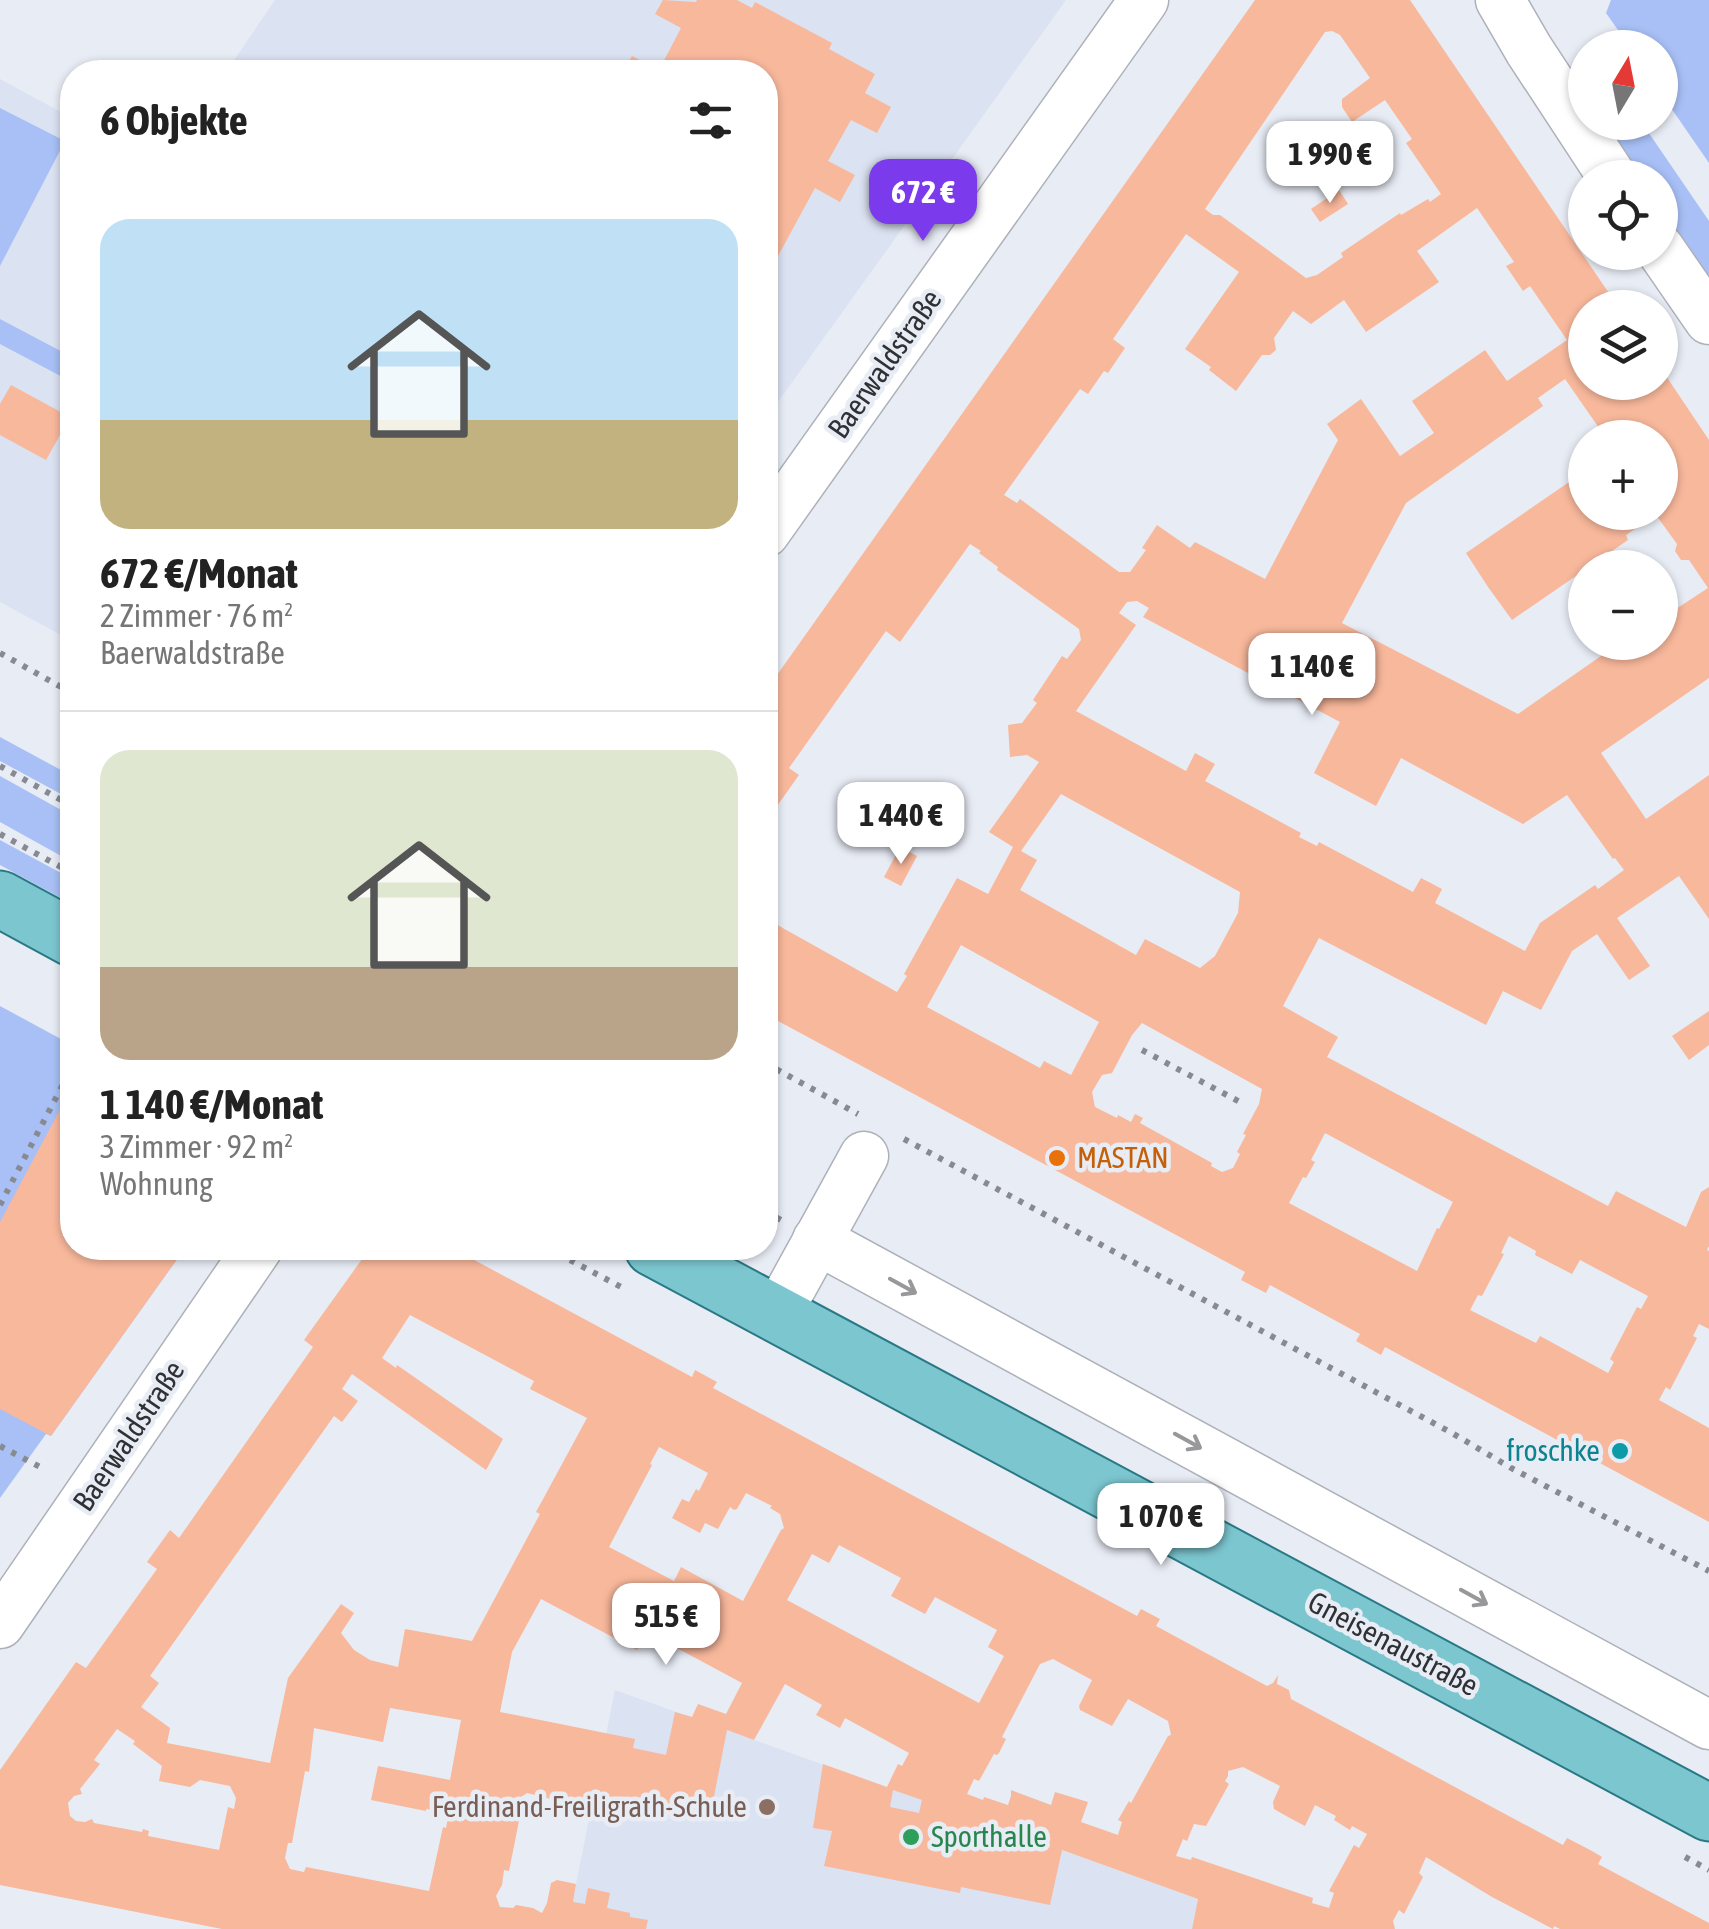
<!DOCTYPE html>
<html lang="de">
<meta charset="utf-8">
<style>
body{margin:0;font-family:"Asap Condensed",sans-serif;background:#f2f2f2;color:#222;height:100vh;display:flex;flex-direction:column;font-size:38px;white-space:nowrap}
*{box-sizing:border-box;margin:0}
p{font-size:32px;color:#767676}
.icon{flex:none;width:55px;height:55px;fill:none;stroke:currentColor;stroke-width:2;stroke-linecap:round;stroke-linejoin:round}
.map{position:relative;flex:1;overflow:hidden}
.side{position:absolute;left:60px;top:60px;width:718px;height:1200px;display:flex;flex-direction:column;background:#fff;border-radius:40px;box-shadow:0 2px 8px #0004}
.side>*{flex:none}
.needle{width:65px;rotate:10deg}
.fabs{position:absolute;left:1568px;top:30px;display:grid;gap:20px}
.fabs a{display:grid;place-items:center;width:110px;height:110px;border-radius:50%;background:#fff;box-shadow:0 2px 8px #0004;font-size:50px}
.price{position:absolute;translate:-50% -85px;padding:0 22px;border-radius:20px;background:#fff;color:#222;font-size:32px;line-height:65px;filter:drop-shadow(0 2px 5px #0008)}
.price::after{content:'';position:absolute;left:50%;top:60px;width:30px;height:22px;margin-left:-15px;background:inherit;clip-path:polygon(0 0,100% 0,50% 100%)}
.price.active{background:#7c3aed;color:#fff}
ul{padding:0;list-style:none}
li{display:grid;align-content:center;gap:20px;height:530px;padding:0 40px}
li+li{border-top:2px solid #e0e0e0}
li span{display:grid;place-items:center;height:310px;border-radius:30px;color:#555}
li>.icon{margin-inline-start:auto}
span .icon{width:180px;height:180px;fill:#fffc;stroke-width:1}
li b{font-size:42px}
h2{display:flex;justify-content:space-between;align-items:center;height:120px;padding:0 40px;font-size:42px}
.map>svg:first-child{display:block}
.built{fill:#dbe2f2}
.green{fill:#a8c0f6}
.building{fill:#f8b89c;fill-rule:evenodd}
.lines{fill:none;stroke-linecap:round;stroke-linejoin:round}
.minor-casing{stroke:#adb1b9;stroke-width:51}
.major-casing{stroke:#297985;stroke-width:59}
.path{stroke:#888a91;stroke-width:6;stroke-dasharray:5 8;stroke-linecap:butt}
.minor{stroke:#fff;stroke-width:48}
.major{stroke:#7cc6d0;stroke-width:55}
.oneway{stroke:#98989a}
.food-dot{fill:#e8710a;stroke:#e8ecf5;stroke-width:4}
.culture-dot{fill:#0f9aa8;stroke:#e8ecf5;stroke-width:4}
.education-dot{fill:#8d6e63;stroke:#e8ecf5;stroke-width:4}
.leisure-dot{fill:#2e9e5b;stroke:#e8ecf5;stroke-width:4}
.labels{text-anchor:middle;stroke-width:9;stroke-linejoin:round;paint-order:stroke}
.street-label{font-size:30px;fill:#303135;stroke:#e8ecf5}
.food-label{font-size:30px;fill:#c56008;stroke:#e8ecf5;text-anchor:start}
.culture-label{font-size:30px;fill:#0d838f;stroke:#e8ecf5;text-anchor:end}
.education-label{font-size:30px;fill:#785e54;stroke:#e8ecf5;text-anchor:end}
.leisure-label{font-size:30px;fill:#27864d;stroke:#e8ecf5;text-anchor:start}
</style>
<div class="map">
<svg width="1709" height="1929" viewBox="0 0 1709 1929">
<rect width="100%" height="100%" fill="#e8ecf5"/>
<g class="built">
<path d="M275 0H1066L765 420V72H226Z"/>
<path d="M0 79 72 118V641L0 602Z"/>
<path d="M615 1690 1198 1899 1192 1929H567Z"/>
</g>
<g class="green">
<path d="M1611 0H1709V163L1660 92V48L1630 47 1606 13Z"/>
<path d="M0 108 65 141 0 266Z"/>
<path d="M1613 123H1642L1709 221V279L1660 207V178L1640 177 1609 133Z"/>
<path d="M0 319 72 357 70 381 0 344Z"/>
<path d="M0 737 72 776V800L0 761Z"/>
<path d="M0 776 72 816V862L0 822Z"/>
<path d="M0 840 72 879V904L0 865Z"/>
<path d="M0 1006 72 1045V1248H185L51 1436 46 1434 0 1498Z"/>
</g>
<g class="building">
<path d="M663 0 696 2 697 0H737L752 8 755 2 832 43 829 49 875 74 865 93 891 107 877 133 851 120 828 161 855 175 840 202 815 188 765 280V72H623L632 56 659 70 681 28 655 14Z"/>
<path d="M1255 0H1410L1619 308H1585V382H1660V367L1709 440V678L1601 753 1646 819 1709 775V919L1679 876 1617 918 1650 966 1629 980 1597 934 1572 951 1541 1010 1503 991 1486 1025 1319 938 1283 1006 1338 1037 1327 1057 1608 1206 1616 1191 1686 1227 1701 1192 1709 1187V1246L1707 1250 1709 1251V1329L1699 1324 1693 1336 1697 1338 1670 1390 1666 1387 1659 1400 1709 1428V1522L1385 1347 1381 1355 1356 1341 1360 1334 1270 1285 1266 1293 1241 1280 1245 1272 765 1014V918L897 992 907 976 904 974 957 878 988 894 1013 847 989 832 1039 762 1027 755 1010 757 1008 725 1022 723 1037 703 1033 700 1062 656 1067 659 1081 640 1079 629 997 570 998 567 979 553 981 551 970 544 900 642 886 631 789 768 799 775 765 823V692ZM1332 31 1340 35 1370 78 1342 99V107L1352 122 1385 100 1412 139 1406 143 1441 194 1430 202 1428 199 1401 215 1400 213 1341 253 1343 257 1317 275 1306 278 1220 215H1213L1205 209 1325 32ZM1477 208 1514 262 1506 266 1523 291 1530 286 1567 340 1507 381 1485 350 1412 401 1434 433 1400 456 1361 399 1327 424 1338 440 1265 579 1195 542 1190 548 1157 525 1142 548 1146 550 1130 572H1119L1020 499 1017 503 1004 495 1080 389 1088 394 1104 371 1108 373 1125 348 1113 339 1186 234 1239 272 1185 349 1211 367 1209 370 1236 391 1262 355H1270L1276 350 1274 338 1293 311 1311 324 1344 300 1366 332 1439 282 1417 251ZM1565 379 1606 438H1660V512H1585V471L1466 553 1488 587 1512 620 1628 540 1626 535 1656 515 1677 544 1675 551 1681 560H1689L1708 588 1676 609 1674 606 1660 616V642H1621L1518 714 1342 623 1406 503 1543 406 1538 398ZM1137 601 1149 608 1143 617 1340 722 1314 773 1376 806 1401 758 1523 824 1567 795 1613 859 1615 858 1624 870 1598 889 1595 885 1540 923 1525 951 1435 903 1442 889 1421 878 1413 892 1319 842 1317 846 1299 837 1301 833 1205 781 1215 764 1195 753 1186 771 1076 711 1136 625 1119 613 1127 602ZM1061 794 1240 892 1238 913 1215 956 1200 968 1145 939 1136 955 1020 890 1037 860 1021 851ZM961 945 1099 1022 1071 1075 1044 1061 1040 1068 927 1007ZM1142 1023 1262 1089 1259 1104 1243 1134 1246 1135 1237 1152 1240 1154 1233 1168 1222 1172 1211 1166 1212 1163 1140 1123 1143 1118 1135 1114 1131 1122 1118 1115 1117 1118 1095 1107 1092 1092 1102 1075 1112 1073 1132 1035ZM1325 1133 1453 1202 1439 1229 1437 1228 1417 1271 1289 1203 1303 1177 1306 1178 1315 1162 1311 1160ZM1509 1236 1536 1251 1535 1255 1572 1274 1580 1260 1648 1296 1641 1309 1637 1307 1610 1359 1614 1362 1608 1373 1540 1336 1536 1343 1470 1310 1478 1295 1482 1296 1504 1254 1501 1253Z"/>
<path d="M1339 190 1348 204 1320 222 1311 209Z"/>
<path d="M11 385 70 417 46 460 0 435V404Z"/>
<path d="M900 847 917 856 901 886 884 877Z"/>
<path d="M1709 1011V1045L1689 1060 1672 1036Z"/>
<path d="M72 1087V1248H185L51 1436 0 1409V1222Z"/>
<path d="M370 1248H452L692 1377 695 1370 717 1382 713 1388 1137 1616 1141 1609 1160 1619 1156 1626 1267 1686 1273 1683 1278 1675 1277 1684 1289 1690 1291 1699 1563 1845 1567 1838 1592 1851 1602 1857 1598 1864 1709 1923V1929H1560L1554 1926 1553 1929 1492 1897 1426 1857 1419 1873 1423 1877 1404 1914 1399 1910 1393 1921 1395 1929H1192L1198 1899 1062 1850 1050 1905 961 1887 960 1893 824 1866 832 1831 813 1828 823 1764 887 1787 898 1764 902 1766 909 1753 845 1718 840 1728 816 1715 822 1705 785 1684 754 1740 727 1730 710 1817 679 1811 677 1816 626 1806 628 1800 595 1794 591 1812 581 1807 554 1802 555 1800 527 1793 518 1799 516 1815 520 1816 509 1871 504 1870 502 1885 496 1896 500 1907 513 1908 516 1905 533 1908 542 1913 547 1903 551 1883 557 1880 576 1884 573 1902 585 1904 588 1888 610 1893 607 1908 630 1913V1917L648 1920 646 1929H222L0 1885V1770L76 1662 86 1668 157 1569 147 1562 170 1530 179 1538 313 1347 304 1340ZM410 1315 534 1381 530 1389 587 1418 536 1512 540 1514 472 1641 405 1629 398 1667 370 1660 354 1650 341 1633 354 1613 341 1604 288 1678 270 1763 167 1743 170 1728 141 1707 159 1683 150 1676 334 1416 342 1422 358 1401 342 1389 352 1374 486 1470 503 1439 397 1365 396 1368 382 1358ZM659 1447 708 1473 699 1491 696 1489 689 1502 682 1499 672 1518 700 1533 705 1523 718 1529 730 1507 734 1510 737 1509 746 1493 772 1506 770 1508 780 1514 784 1528 781 1530 743 1601 681 1567 674 1581 609 1547 652 1465 650 1464ZM839 1545 901 1578 891 1596 925 1614 935 1597 997 1630 988 1647 1004 1656 979 1703 787 1600 812 1554 829 1563ZM541 1599 637 1650 647 1632 742 1683 726 1714 698 1704 692 1717 675 1712 666 1755 633 1748 635 1739 500 1712 512 1652ZM1053 1659 1092 1680 1079 1706 1080 1710 1112 1726 1128 1699 1168 1721 1171 1735 1168 1736 1131 1803 1129 1801 1118 1820 1122 1822 1118 1835 1081 1822 1088 1802 1055 1792 1051 1805 1011 1790V1796L1008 1805 984 1797 983 1800 967 1794 974 1779 979 1781 994 1754 997 1755 999 1753 1006 1739 1002 1737 1040 1664ZM390 1708 461 1720 450 1780 378 1766 371 1800 426 1811V1809L449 1813 446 1828 443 1827 429 1891 306 1867 304 1872 290 1869 285 1858 288 1843H292L305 1771 309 1772 314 1728 383 1742ZM117 1729 135 1741 133 1744 162 1766 159 1781 190 1787 200 1780 230 1786 236 1798 234 1809 228 1807 219 1850 148 1836 149 1831 143 1829 142 1832 94 1823 92 1819 85 1822 76 1821 70 1816 68 1803 74 1796 82 1794 80 1789 100 1764 94 1760ZM1243 1767 1280 1786 1273 1802 1274 1809 1288 1817 1305 1826 1315 1805 1336 1816 1334 1820 1350 1830 1352 1826 1367 1834 1359 1848 1354 1845 1329 1891 1334 1893 1329 1908 1312 1903 1313 1898 1192 1857 1191 1860 1176 1856 1183 1839 1187 1841 1194 1824 1206 1826 1229 1784 1225 1781 1228 1776V1771ZM893 1790 922 1800 919 1813 890 1807ZM995 1826 1015 1833 1009 1852 989 1843Z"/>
</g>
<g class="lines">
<g class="minor-casing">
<g id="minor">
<path d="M1500 0 1529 50 1613 178"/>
<path d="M1660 249 1709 320"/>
<path d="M765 533 1144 0"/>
<path d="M817 1240 1709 1725"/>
<path d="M777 1314 864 1156"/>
<path d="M0 1624 258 1248"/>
</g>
</g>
<g class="major-casing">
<g id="major">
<path d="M0 899 72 938"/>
<path d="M653 1248 1709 1813"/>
</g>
</g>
<g class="path">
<path d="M0 653 72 693"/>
<path d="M0 766 72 806"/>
<path d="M0 834 72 873"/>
<path d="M1142 1050 1240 1102"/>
<path d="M765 1063 858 1114"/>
<path d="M904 1139 1452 1433 1513 1469 1709 1571"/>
<path d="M0 1205 72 1067"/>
<path d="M765 1211 781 1220"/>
<path d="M547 1248 625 1289"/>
<path d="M0 1446 42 1468"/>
<path d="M1685 1857 1709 1870"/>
</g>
<use href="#minor" class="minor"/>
<use href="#major" class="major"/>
</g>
<defs><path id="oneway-shaft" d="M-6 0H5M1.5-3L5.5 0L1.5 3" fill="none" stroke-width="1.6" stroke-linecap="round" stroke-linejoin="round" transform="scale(2.5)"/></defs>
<g class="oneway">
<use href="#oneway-shaft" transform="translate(903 1286) rotate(29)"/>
<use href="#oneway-shaft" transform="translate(1188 1441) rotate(29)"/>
<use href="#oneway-shaft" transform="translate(1474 1597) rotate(29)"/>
</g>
<circle class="food-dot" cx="1057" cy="1158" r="10"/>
<circle class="culture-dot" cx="1620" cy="1451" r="10"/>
<circle class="education-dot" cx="767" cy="1807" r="10"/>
<circle class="leisure-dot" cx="911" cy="1837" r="10"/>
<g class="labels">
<g class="street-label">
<text transform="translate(885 364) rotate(-55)" y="10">Baerwaldstraße</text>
<text transform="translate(129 1436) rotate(-56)" y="10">Baerwaldstraße</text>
<text transform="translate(1393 1644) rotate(28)" y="10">Gneisenaustraße</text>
</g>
<g class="food-label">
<text x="1077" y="1168">MASTAN</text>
</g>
<g class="culture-label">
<text x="1600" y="1461">froschke</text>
</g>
<g class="education-label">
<text x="747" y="1817">Ferdinand-Freiligrath-Schule</text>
</g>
<g class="leisure-label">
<text x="931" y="1847">Sporthalle</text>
</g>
</g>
</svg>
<div class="fabs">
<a><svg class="needle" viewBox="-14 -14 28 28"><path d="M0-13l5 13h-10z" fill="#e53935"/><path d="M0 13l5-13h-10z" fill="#767676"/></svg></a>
<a><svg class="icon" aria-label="locate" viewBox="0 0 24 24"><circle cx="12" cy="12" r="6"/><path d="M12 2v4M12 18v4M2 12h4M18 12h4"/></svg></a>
<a><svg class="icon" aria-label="layers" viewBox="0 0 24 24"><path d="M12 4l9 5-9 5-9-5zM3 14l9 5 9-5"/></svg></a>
<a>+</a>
<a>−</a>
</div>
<b class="price" style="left:1330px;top:206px">1 990 €</b>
<b class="price active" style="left:923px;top:244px">672 €</b>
<b class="price" style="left:1312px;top:718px">1 140 €</b>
<b class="price" style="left:901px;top:867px">1 440 €</b>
<b class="price" style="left:1161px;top:1568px">1 070 €</b>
<b class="price" style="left:666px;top:1668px">515 €</b>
<section class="side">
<h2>6 Objekte<svg class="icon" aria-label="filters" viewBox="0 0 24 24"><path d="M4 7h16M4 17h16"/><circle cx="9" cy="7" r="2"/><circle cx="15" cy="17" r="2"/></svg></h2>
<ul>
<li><span style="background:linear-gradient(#bfe0f5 65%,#c2b280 0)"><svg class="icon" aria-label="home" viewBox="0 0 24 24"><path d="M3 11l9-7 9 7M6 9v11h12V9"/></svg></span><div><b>672 €/Monat</b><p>2 Zimmer · 76 m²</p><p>Baerwaldstraße</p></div></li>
<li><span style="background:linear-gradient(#dfe7d0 70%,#b9a48a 0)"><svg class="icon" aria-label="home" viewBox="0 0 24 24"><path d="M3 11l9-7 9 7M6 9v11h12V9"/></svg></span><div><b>1 140 €/Monat</b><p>3 Zimmer · 92 m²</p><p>Wohnung</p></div></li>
</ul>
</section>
</div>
